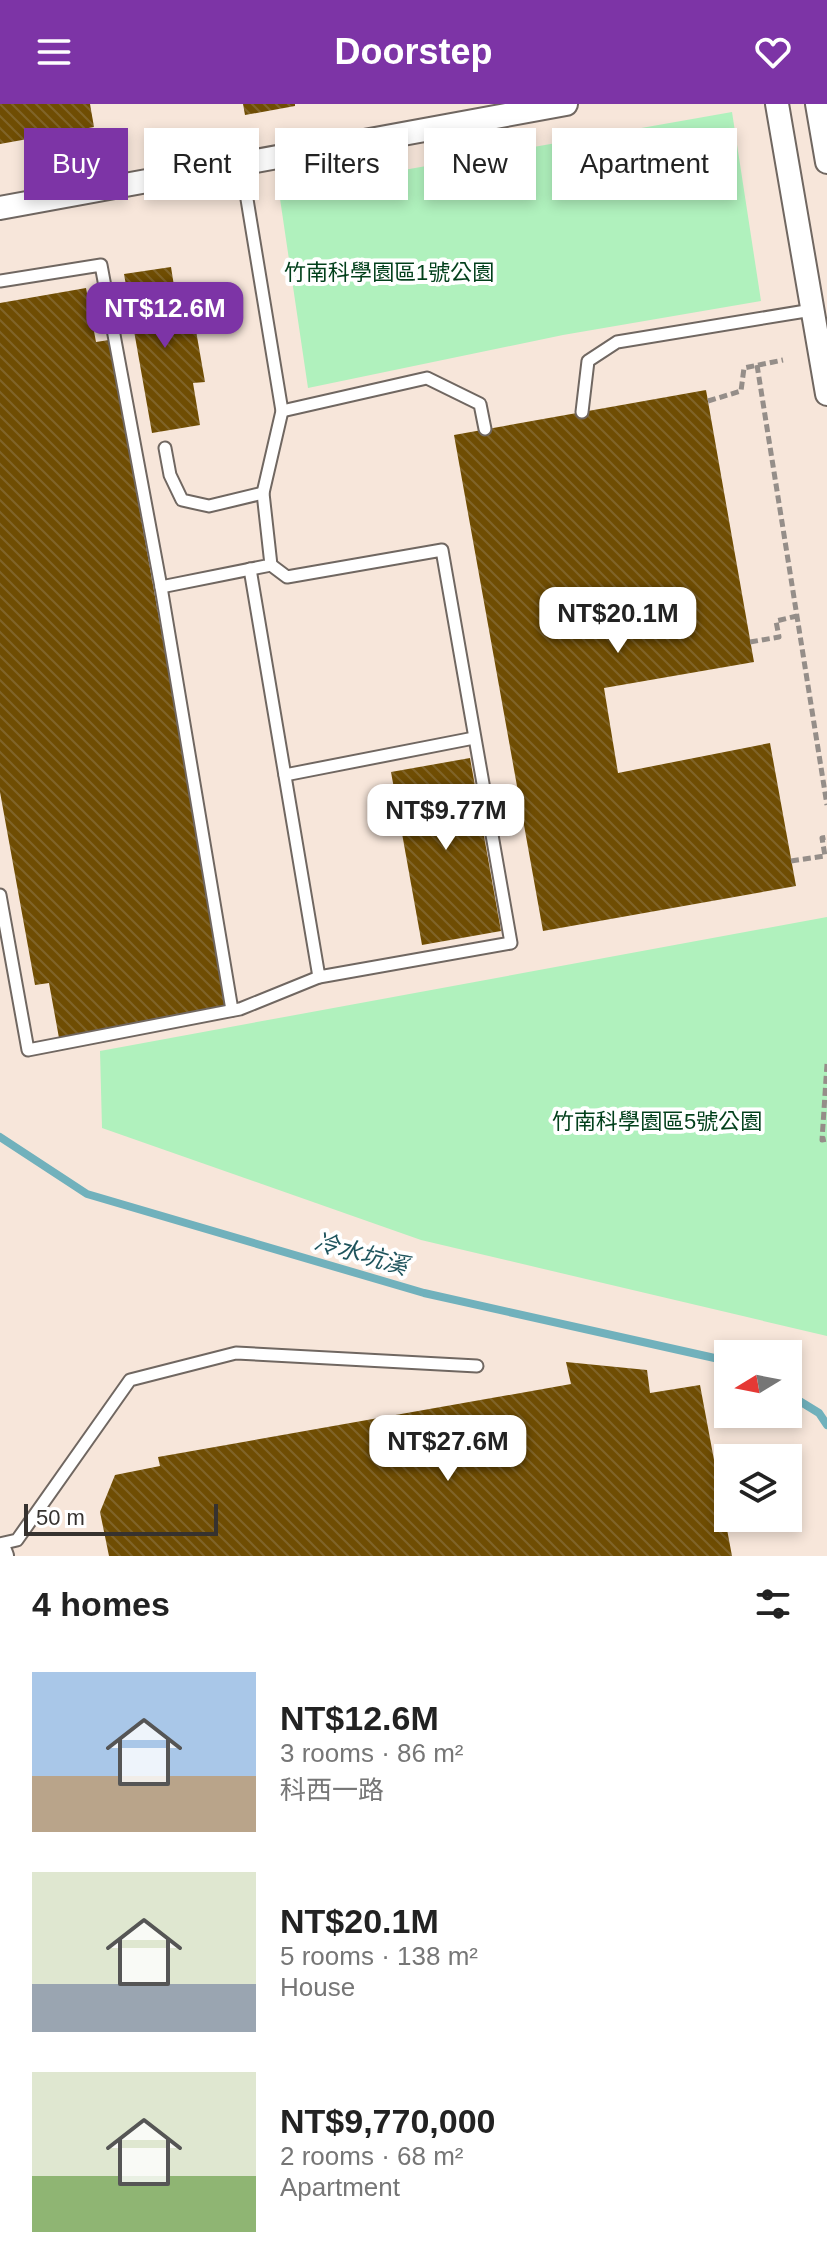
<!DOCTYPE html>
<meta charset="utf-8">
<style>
body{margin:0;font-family:Arial,"Noto Sans TC",sans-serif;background:#f6f6f6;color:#222;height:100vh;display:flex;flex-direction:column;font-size:30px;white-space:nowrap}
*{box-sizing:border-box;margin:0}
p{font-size:26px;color:#767676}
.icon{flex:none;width:44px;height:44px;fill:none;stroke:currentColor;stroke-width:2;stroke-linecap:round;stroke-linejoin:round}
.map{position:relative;height:1452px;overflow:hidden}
.side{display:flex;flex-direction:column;background:#fff;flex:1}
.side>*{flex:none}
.guide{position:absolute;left:24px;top:24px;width:780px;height:72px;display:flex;gap:16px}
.needle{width:52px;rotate:260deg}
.buttons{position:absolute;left:714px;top:1236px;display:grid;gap:16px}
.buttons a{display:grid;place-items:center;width:88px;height:88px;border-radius:0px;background:#fff;box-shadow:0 4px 12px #0003;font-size:40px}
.scale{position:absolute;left:24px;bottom:20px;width:194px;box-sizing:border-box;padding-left:8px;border:4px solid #36322f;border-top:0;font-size:22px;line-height:28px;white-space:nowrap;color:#36322f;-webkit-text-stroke:6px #fff;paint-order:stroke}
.price{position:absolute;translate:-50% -68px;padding:0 18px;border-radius:16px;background:#fff;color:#222;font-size:26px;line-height:52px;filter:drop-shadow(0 2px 4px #0008)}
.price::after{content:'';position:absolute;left:50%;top:48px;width:24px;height:18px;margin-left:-12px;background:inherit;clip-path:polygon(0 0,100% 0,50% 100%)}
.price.selected{background:#7d34a6;color:#fff}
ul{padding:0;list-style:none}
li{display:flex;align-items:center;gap:24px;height:200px;padding:0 32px}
li span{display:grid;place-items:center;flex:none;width:224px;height:160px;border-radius:0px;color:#555}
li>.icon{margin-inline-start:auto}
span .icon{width:96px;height:96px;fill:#fffc;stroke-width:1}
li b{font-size:34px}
h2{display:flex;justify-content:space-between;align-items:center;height:96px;padding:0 32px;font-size:34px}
.chip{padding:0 28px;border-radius:0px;background:#fff;box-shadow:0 4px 12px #0003;font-size:28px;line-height:72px}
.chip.selected{background:#7d34a6;color:#fff}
header{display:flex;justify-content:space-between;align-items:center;height:104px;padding:0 32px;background:#7d34a6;color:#fff;font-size:36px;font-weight:700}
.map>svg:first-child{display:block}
.built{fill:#f7e6da;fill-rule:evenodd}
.green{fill:#b0f1bd}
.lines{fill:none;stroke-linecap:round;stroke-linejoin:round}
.stream{stroke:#71b1bc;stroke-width:8}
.building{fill:url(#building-back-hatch)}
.lane-casing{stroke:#706761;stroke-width:15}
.street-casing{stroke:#706761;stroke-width:26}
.path{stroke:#958e89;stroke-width:5;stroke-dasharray:8 4;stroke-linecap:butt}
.lane{stroke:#fff;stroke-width:11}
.street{stroke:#fff;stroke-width:22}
.labels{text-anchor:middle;stroke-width:8;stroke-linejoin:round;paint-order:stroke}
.park-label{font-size:22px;fill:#013f1a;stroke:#fff}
.water-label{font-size:24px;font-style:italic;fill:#1e545d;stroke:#fff}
</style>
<header><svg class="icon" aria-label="menu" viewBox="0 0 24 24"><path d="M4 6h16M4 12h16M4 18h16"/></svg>Doorstep<svg class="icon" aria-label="heart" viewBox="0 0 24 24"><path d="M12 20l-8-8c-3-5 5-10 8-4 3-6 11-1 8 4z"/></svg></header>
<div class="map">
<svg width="827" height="1452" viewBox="0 0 827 1452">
<defs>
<pattern id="building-back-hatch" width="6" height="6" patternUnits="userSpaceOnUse" patternTransform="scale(2)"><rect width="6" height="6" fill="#6f4d03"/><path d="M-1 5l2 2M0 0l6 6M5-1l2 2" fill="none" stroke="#806429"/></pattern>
</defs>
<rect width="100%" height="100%" fill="#fcf2ea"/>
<path class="built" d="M0 0H827V1452H0ZM728 1250H788V1310H728ZM728 1354H788V1414H728Z"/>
<g class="green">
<path d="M732 8 761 197 563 231 308 284 279 88Z"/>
<path d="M827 813V1232L421 1136 102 1024 100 947Z"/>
</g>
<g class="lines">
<g class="stream">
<path d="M0 1033 87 1090 424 1189 728 1257"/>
<path d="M788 1290 819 1309 827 1321"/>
</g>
</g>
<g class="building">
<path d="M0 0H90L94 23 0 40Z"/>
<path d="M243 0H295V2L245 11Z"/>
<path d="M171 163 178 207 192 204 205 278 193 279 200 321 152 329 124 170Z"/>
<path d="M86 184 96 238 109 236 229 904 59 934 49 879 35 881 0 688V199Z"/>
<path d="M706 286 754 558 604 584 618 669 770 639 796 782 543 827 454 331Z"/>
<path d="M470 654 501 827 422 841 391 668Z"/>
<path d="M566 1258 647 1266 650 1289 700 1281 732 1452H109L100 1408 115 1371 160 1362 158 1353 571 1280Z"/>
</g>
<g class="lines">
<g class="lane-casing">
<g id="lane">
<path d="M0 177 101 161 161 483 271 461 263 389 282 307 241 59"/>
<path d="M282 307 427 274 480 300 485 325"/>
<path d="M582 308 588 257 617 238 812 206"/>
<path d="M165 344 170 371 182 396 209 402 263 389"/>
<path d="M250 465 319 873 511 839 442 446 287 473 271 461"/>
<path d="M161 483 232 906"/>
<path d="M285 671 474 634"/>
<path d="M0 791 28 946 240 905 319 873"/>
<path d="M0 1440 17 1436 130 1276 236 1249 477 1262"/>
</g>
</g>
<g class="street-casing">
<g id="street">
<path d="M777 0 827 290"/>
<path d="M817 0 827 58"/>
<path d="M0 104 566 0"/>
<path d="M0 1447 2 1452"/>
</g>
</g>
<g class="path">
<path d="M757 261 827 701"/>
<path d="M708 297 741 287 744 264 783 256"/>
<path d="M750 538 779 533 776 517 797 512"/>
<path d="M791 757 825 752 822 734 827 733"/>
<path d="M827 960 822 1036 827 1035"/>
</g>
<use href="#lane" class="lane"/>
<use href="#street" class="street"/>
</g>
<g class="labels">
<g class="park-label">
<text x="389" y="176">竹南科學園區1號公園</text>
<text x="657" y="1025">竹南科學園區5號公園</text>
</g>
<g class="water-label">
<text transform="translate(361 1150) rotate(16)" y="8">冷水坑溪</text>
</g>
</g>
</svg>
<div class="buttons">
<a><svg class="needle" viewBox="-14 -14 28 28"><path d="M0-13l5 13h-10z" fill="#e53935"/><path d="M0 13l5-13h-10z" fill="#767676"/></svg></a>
<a><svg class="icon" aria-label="layers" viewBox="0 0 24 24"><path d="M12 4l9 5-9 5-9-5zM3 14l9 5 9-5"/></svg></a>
</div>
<div class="scale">50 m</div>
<b class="price selected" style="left:165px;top:246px">NT$12.6M</b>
<b class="price" style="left:618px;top:551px">NT$20.1M</b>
<b class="price" style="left:446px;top:748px">NT$9.77M</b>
<b class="price" style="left:448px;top:1379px">NT$27.6M</b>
<div class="guide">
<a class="chip selected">Buy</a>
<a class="chip">Rent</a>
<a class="chip">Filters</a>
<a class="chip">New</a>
<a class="chip">Apartment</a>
</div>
</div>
<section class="side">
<h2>4 homes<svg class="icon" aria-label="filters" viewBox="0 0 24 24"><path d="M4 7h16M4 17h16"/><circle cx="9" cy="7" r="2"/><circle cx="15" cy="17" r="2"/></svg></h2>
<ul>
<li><span style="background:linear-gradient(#a9c7e8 65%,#b9a48a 0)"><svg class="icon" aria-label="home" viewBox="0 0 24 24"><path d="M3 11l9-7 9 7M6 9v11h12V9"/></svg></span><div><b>NT$12.6M</b><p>3 rooms · 86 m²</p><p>科西一路</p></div></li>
<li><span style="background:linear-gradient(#dfe7d0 70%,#9aa5b1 0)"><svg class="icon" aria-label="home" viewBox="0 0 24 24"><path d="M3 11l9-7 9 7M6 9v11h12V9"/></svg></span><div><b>NT$20.1M</b><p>5 rooms · 138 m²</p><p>House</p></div></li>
<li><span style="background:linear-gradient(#dfe7d0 65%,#8fb573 0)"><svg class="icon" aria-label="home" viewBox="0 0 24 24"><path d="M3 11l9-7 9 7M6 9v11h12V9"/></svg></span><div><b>NT$9,770,000</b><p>2 rooms · 68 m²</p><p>Apartment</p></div></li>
</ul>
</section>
